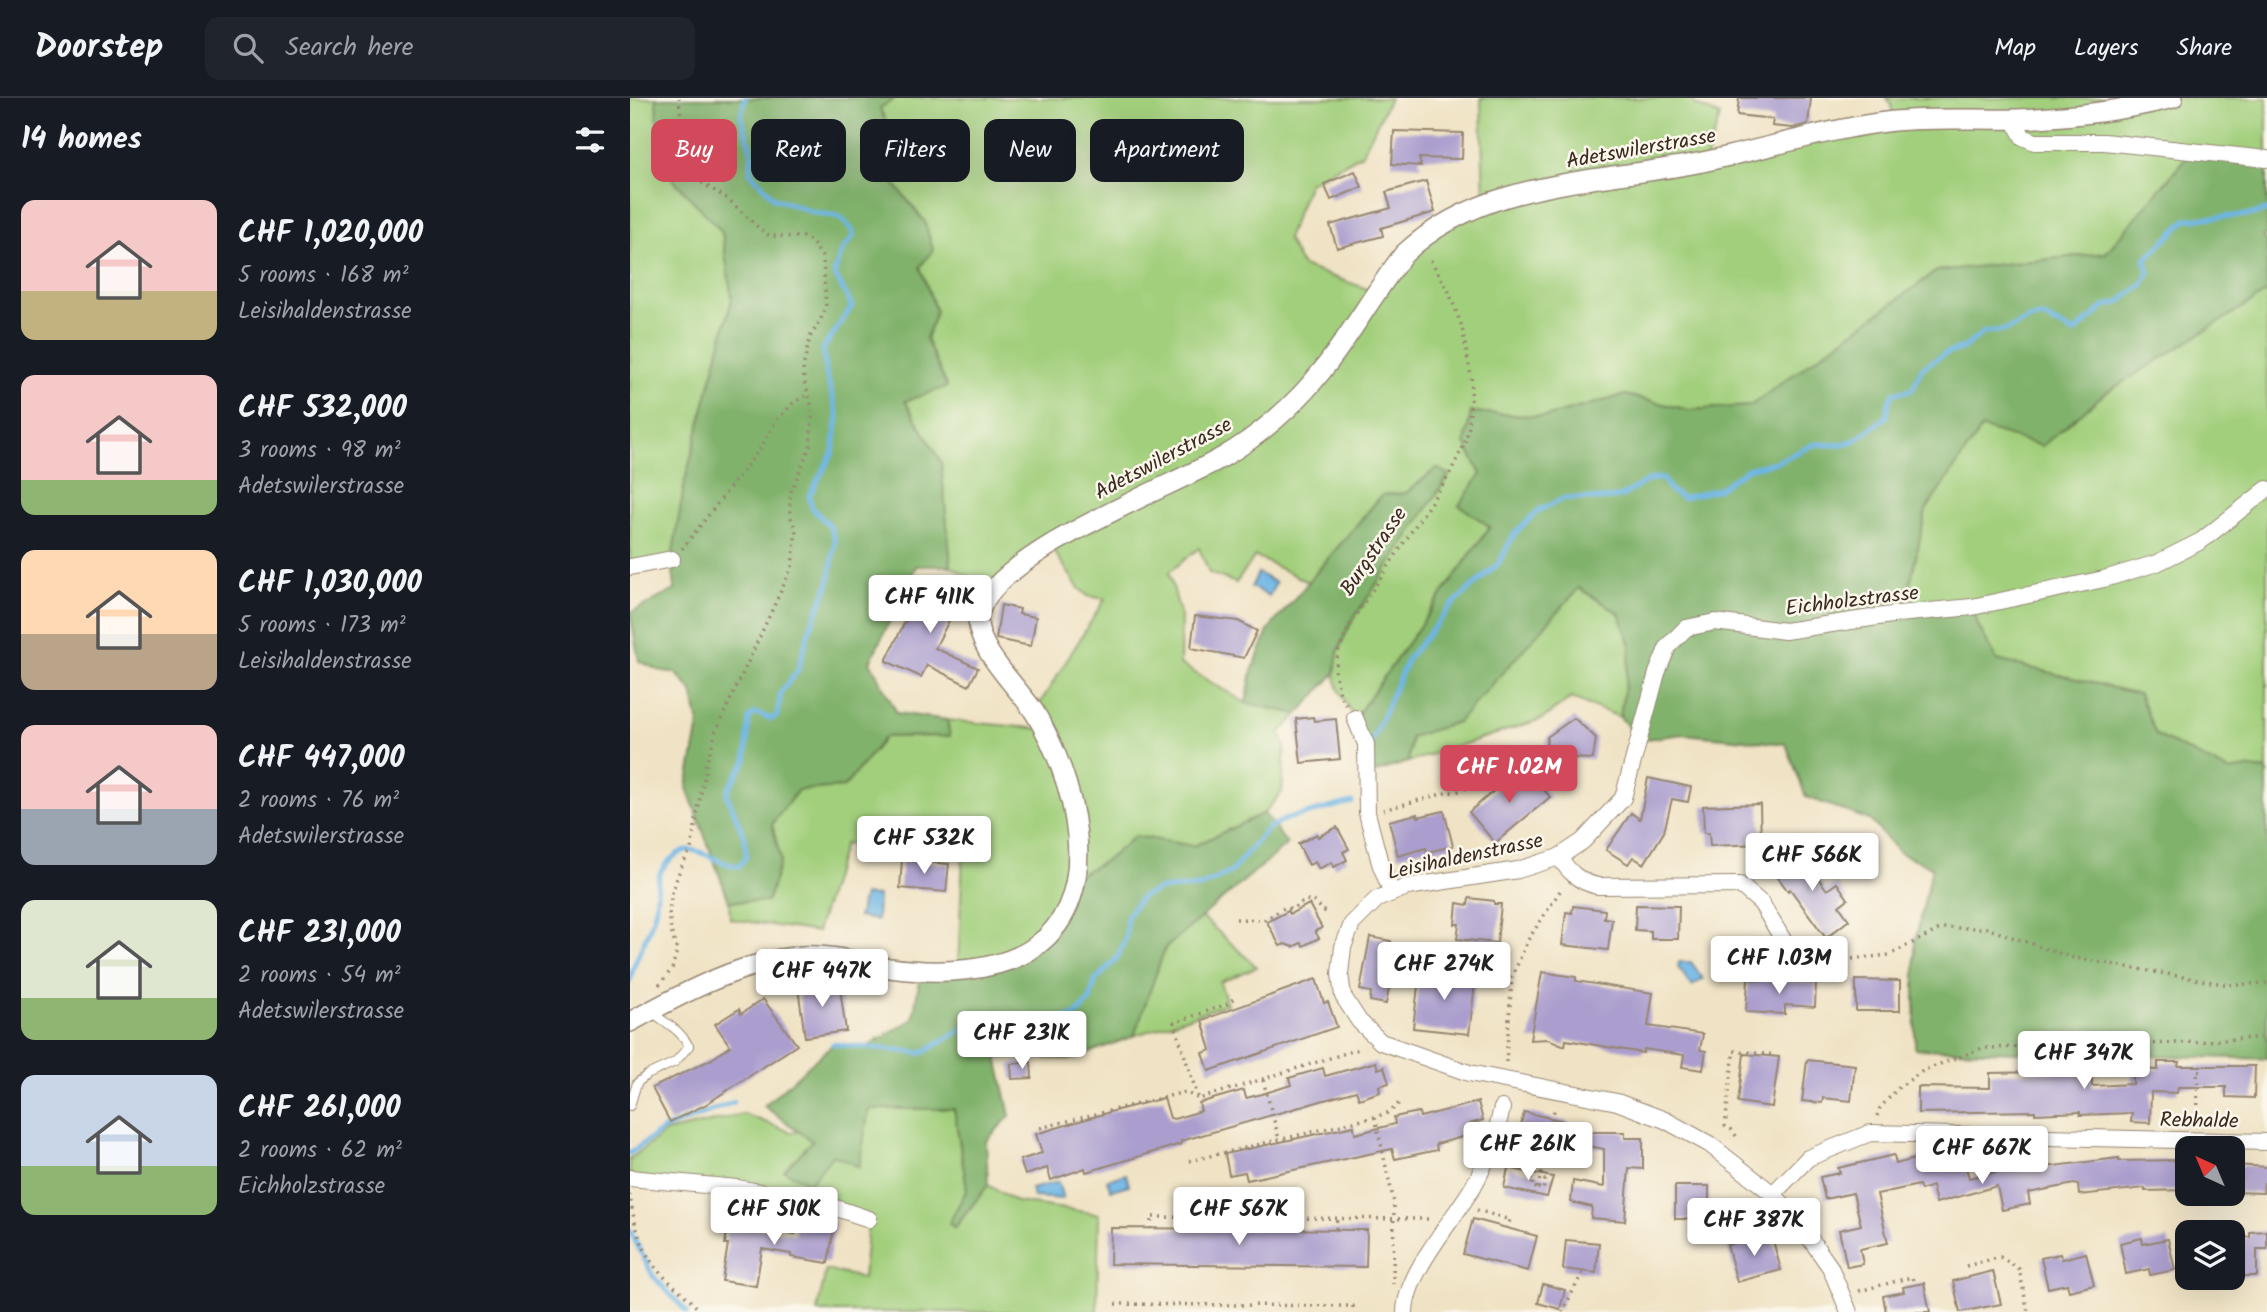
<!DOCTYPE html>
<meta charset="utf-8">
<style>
body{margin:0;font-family:Kalam,sans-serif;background:#20242c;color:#f1f3f6;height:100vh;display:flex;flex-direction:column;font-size:26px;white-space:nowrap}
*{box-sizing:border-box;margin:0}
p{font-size:23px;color:#9ea1a6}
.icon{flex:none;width:38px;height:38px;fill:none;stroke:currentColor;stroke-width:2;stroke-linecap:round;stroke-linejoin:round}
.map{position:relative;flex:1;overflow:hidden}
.details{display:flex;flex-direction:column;background:#171b24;width:630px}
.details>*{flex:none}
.banner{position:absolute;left:21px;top:21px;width:665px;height:63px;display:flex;gap:14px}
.needle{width:46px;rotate:316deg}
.tools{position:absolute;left:1545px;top:1038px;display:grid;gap:14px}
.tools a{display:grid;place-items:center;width:70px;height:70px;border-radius:14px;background:#171b24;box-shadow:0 7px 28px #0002;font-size:35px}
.price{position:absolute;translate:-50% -60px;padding:0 16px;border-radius:7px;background:#fff;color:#222;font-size:23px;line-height:46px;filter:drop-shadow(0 2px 4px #0008)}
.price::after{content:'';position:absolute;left:50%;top:42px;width:21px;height:16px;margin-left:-10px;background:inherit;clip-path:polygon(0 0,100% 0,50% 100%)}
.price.active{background:#d1495b;color:#fff}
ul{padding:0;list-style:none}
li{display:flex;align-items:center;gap:21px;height:175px;padding:0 21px}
li span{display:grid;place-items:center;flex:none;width:196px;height:140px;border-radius:14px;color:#555}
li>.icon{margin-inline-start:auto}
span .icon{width:84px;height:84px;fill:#fffc;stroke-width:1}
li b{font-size:30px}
h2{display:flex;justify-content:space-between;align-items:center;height:84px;padding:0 21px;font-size:30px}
.chip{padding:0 24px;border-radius:14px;background:#171b24;box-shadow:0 7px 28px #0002;font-size:24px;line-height:63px}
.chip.active{background:#d1495b;color:#fff}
header{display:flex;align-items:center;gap:42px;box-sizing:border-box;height:98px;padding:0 35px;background:#171b24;border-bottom:2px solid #363941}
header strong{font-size:33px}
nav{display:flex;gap:38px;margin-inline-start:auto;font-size:24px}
.search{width:490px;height:63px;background:#20242c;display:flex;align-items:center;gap:18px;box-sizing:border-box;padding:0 24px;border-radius:14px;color:#9ea1a6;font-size:26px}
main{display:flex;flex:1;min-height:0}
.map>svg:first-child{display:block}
.green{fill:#a2cf7c;stroke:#6e7c4d;stroke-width:2}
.forest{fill:#81b26c;stroke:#5e6e45;stroke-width:2}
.water{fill:#6db5e5;stroke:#547082;stroke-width:2}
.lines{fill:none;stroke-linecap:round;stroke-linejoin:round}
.stream{stroke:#6db5e5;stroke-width:5}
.building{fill:#ab9ece}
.service-casing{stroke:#968672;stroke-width:10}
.minor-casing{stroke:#968672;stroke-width:18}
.tertiary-casing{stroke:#968672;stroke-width:22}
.path{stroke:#968672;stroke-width:3.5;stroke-dasharray:2 5;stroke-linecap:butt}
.service{stroke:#fff;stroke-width:8}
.minor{stroke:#fff;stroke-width:16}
.tertiary{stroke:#fff;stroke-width:19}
.labels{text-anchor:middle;stroke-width:5;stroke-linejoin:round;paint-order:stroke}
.street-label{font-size:21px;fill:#3b2a1e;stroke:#fbf7ec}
</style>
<header>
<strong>Doorstep</strong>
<div class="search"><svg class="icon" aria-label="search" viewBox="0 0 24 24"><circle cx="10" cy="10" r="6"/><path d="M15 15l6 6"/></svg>Search here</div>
<nav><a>Map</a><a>Layers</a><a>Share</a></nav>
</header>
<main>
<section class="details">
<h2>14 homes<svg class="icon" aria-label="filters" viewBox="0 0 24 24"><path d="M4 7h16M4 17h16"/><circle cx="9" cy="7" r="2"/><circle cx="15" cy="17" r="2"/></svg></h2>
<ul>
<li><span style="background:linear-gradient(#f6c9c9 65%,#c2b280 0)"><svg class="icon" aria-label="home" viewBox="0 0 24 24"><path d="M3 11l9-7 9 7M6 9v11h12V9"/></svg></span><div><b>CHF 1,020,000</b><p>5 rooms · 168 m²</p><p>Leisihaldenstrasse</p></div></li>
<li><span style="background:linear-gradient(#f6c9c9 75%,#8fb573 0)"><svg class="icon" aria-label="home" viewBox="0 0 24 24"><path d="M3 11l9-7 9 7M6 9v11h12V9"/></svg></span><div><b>CHF 532,000</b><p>3 rooms · 98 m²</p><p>Adetswilerstrasse</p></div></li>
<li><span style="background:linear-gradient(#ffd9b3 60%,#b9a48a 0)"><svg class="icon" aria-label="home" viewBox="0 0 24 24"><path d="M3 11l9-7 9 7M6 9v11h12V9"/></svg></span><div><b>CHF 1,030,000</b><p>5 rooms · 173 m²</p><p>Leisihaldenstrasse</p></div></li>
<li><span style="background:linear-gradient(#f6c9c9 60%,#9aa5b1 0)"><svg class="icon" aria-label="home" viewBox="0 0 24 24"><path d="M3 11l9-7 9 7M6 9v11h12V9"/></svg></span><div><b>CHF 447,000</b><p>2 rooms · 76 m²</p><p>Adetswilerstrasse</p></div></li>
<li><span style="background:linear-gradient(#dfe7d0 70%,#8fb573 0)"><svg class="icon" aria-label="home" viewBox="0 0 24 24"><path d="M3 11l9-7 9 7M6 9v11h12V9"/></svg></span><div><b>CHF 231,000</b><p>2 rooms · 54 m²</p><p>Adetswilerstrasse</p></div></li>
<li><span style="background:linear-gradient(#c9d6e8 65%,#8fb573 0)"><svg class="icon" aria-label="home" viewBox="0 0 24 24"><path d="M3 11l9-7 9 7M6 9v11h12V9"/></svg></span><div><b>CHF 261,000</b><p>2 rooms · 62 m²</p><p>Eichholzstrasse</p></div></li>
</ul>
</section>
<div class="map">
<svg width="1637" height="1214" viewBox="0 0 1637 1214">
<rect width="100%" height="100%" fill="#fbf7ec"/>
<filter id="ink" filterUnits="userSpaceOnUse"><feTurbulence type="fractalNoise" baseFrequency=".0143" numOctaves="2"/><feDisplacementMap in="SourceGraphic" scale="14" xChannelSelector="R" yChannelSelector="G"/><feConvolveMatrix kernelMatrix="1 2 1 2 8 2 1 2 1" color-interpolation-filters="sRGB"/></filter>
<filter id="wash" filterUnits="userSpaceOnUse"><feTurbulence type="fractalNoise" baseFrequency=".00686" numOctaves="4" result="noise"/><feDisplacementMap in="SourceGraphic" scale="28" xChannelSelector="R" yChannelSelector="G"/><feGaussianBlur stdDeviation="1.57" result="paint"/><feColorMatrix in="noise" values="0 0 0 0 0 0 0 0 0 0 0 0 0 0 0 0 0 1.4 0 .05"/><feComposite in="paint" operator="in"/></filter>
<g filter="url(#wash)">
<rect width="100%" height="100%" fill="#f0e3c5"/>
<g class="green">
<path d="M0 0H26L30 67 92 134 102 201 55 383 42 461 0 469Z"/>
<path d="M266 0H760L732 56 679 85 657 141 672 168 746 194 774 156 854 104 851 0H1064V6L1090 18 1076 63 1264 23 1261 6 1256 0H1637V61L1562 53 1476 155 1307 173 1120 308 1059 312 995 297 915 319 841 314 835 345 851 376 860 428 725 620C716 606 707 593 705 576 700 533 795 419 819 377L807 370 776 395 752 397 678 484 625 458 606 485 579 475 569 450 539 474 551 519 550 566 616 605 668 616 650 635 655 648 652 694 634 715 564 748 505 738 477 762 448 777 437 810 397 854 328 871 333 754 214 746 187 834 100 821 99 803 137 804 151 762 142 726 168 692 214 689 255 639 320 638 317 622 413 631 404 615 475 501 458 498 448 489 420 447 363 493 321 468 311 364 275 303 317 288 296 241 306 213 290 169 295 124 262 83 269 56 249 10Z"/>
<path d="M1637 194V672L1618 670 1598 673 1526 637 1509 596 1367 562 1349 529 1342 509 1274 515 1296 412 1352 329 1412 348 1474 296Z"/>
<path d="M948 490 989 515 1001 548 990 619 941 600 912 621 778 664 781 639 828 624Z"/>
<path d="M572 819 627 869 590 884 597 906 504 938 535 850Z"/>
<path d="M238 1011H324L337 1091 325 1130 358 1087 387 1104 469 1116 467 1214H187L196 1172 233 1180 238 1121 191 1105 0 1080V1061L36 1034 114 1016 161 1034 200 1033Z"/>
</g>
<g class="forest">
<path d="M26 0H266L250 10 269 56 262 83 295 124 303 152 290 169 306 213 296 241 317 289 275 303 311 364 321 468H286L240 564 267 615 317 622 320 638 255 639 214 689 168 692 142 726 151 762 137 804 99 803 57 690 69 626 62 593 46 575 28 572 9 563 0 515 45 492 42 461 55 383 102 201 92 134 30 67Z"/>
<path d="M1562 53 1637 61V135L1633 138 1637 146V194L1474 296 1412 348 1352 330 1296 412 1274 515 1342 509 1349 529 1367 562 1509 596 1526 637 1598 673 1618 670 1637 672V961L1285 951V844L1302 769 1270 755 1240 722 1176 699 1156 646 1053 636 1009 642 990 619 1001 548 989 515 949 490 828 624 781 639 778 664 737 677 725 620 860 429 829 407 851 376 835 345 841 314 915 319 995 297 1059 312 1120 308 1307 173 1476 155Z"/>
<path d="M807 370 819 377 720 526 708 554 705 575 668 616 616 605 622 573 639 531 752 397 776 395Z"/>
<path d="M634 715 657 746 535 850 504 938 442 961 367 959 380 1018 356 1043 358 1087 324 1130 319 1125 337 1091 324 1011H239L229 1069 203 1057 180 1085 154 1073 182 1043 134 1008 203 946 236 949 283 921 291 873 369 865 422 834 448 777 477 762 505 738 564 748Z"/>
</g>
<g class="water">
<path d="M628 475 646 485 639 498 621 489Z"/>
<path d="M234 797 248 798 247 822 228 819Z"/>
<path d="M1049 864H1061L1073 881 1062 888 1048 869Z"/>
<path d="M496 1076 499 1087 481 1092 477 1082Z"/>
<path d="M428 1084 433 1101 404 1099 401 1091Z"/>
</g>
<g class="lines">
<g class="stream">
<path d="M742 643 778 560 825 504 868 466 885 435 909 412 935 400 976 401 992 398 1018 382 1032 380 1041 393 1053 400 1088 391 1117 371 1146 364 1185 346 1209 347 1226 342 1257 318 1259 303 1264 295 1282 292 1292 270 1314 256 1333 250 1354 234 1377 232 1399 221 1414 219 1444 235 1475 208 1488 205 1513 186 1519 174 1515 162 1557 121 1620 117 1637 112"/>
<path d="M0 883C4 858 20 838 25 813 28 801 26 786 30 775 34 766 49 752 58 752 74 751 91 768 109 768L116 759 115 741 97 697 98 691 116 663 119 620 126 615 141 621 147 618 151 594 168 572 179 533 199 485 205 443 200 428 182 410 179 398 203 354 208 319 196 275 193 251 222 208 204 175 213 151 223 139V133L210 119 183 114 144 100 120 74 122 55 111 18 115 0"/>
<path d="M203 946 292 955 341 926 393 919 427 923 446 917 460 902 465 883 487 860 496 840 497 818 511 799 530 791 570 789 601 774 638 730 656 721 722 704"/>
<path d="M0 1055 34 1031 104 1004"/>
<path d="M0 1133 23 1178 57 1214"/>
</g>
</g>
<g id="blocks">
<g class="building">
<path d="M1109 0H1181L1178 26 1163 30 1142 28 1143 21 1107 17Z"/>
<path d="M764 33 833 35 832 61 789 60 791 68 762 66Z"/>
<path d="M725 73 732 89 701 102 694 86Z"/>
<path d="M796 83 805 114 751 130 753 138 707 150 700 127 761 110 756 94Z"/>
<path d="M301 480 333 495 305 550 348 570 339 588 297 567 291 579 256 563 292 488 296 490Z"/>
<path d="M371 507 390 511 389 516 406 519 401 548 366 541Z"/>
<path d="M565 518 608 523 627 533 614 560 561 550Z"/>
<path d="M683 619 684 623 706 621 710 661 671 665 666 621Z"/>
<path d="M944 620 966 640 963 661 915 659 917 639Z"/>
<path d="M896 670 920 699 865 745 839 714 872 686 874 689Z"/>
<path d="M1018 680 1061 689 1058 704 1042 701 1034 734 1014 766 1003 759 998 766 976 752 1001 715 1010 721Z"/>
<path d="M1130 706 1131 746 1080 748 1079 735H1074L1073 708Z"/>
<path d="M814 713 823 748 797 754 796 750 768 758 759 723 787 716 788 719Z"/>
<path d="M707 729 719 751 713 754 717 762 704 769 702 764 689 771 685 764 679 767 668 746 687 736 688 739Z"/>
<path d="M1165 750 1197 792 1207 785 1218 801 1209 808 1219 822 1196 840 1160 791 1158 793 1140 769Z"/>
<path d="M272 762 319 766 316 794 270 790Z"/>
<path d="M839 800 864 803V806H871L867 845 827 841 829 826H825L827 805 838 807Z"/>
<path d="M679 806 692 830 685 833 689 840 673 848 671 845 663 849 655 846 650 848 637 824 658 813 660 816Z"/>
<path d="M1006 807 1049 808 1048 841H1021V833L1005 832Z"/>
<path d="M943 808 975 812 974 820 982 821 978 852 932 847 936 814 942 815Z"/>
<path d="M740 839 761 843 760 847 767 849 756 906 740 903 741 894 730 892Z"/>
<path d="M790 871 846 877 839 936 783 930Z"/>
<path d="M912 874 946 879V883L1023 895 1018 928 1073 936 1070 952 1076 953 1073 972 1052 969 1054 957 1014 951 1013 955 936 942 935 948 918 941 900 942Z"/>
<path d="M686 881 694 905 698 904 707 929 579 973 573 955 581 952 572 922Z"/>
<path d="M1118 881 1186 885 1185 909 1155 907V916L1116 914Z"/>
<path d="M1226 882 1270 883V913H1226Z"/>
<path d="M209 884 216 933 175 939 168 890Z"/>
<path d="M133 901 167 947 75 1007 40 1024 22 990 82 961 100 948 85 926 109 911 111 916Z"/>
<path d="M1114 956 1149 959 1142 1009 1108 1004Z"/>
<path d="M1177 962 1225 967 1221 1003 1193 1000 1192 1005 1172 1003Z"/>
<path d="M401 964 402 980 382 981 381 966Z"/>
<path d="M746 964 748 971 754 969 759 985 749 988 750 994 729 1001 726 993 551 1043V1046L456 1074 455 1070 421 1082 417 1070 395 1077 390 1062 412 1055 406 1036 480 1014 534 1000 540 1020 544 1021 571 1013 569 1005 614 992 616 1000 632 996 661 987 659 980 693 970 695 978Z"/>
<path d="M1528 964H1549L1548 968H1625L1624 1000 1596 999V989H1548L1547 995 1521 994 1520 1025 1501 1024 1502 1015 1450 1017V1014L1405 1016V1013L1288 1015V989L1360 990V975L1462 973V988L1503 986V971L1528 972Z"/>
<path d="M848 1004 853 1022 840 1026 844 1036 806 1046 807 1052 765 1061 762 1051 617 1082 615 1074 599 1077 595 1056 724 1028 725 1036 765 1026 764 1019 789 1014 790 1019Z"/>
<path d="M894 1014 938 1024 935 1034H995V1040H1013V1071L999 1070 995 1123 961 1120 962 1109 941 1104 943 1083 974 1089V1051L889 1035Z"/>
<path d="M1317 1052 1322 1069 1335 1066 1339 1080 1389 1069 1388 1063 1414 1058 1416 1069 1489 1060V1063L1551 1062V1072H1558V1092L1515 1093V1090L1449 1097 1448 1087 1444 1086 1398 1095 1400 1106 1372 1112 1367 1088 1306 1105 1302 1088 1291 1092 1289 1087 1247 1096 1258 1145 1230 1151 1233 1166 1217 1169 1209 1132 1231 1127 1223 1095 1195 1101 1190 1079 1210 1075 1208 1070 1264 1057 1266 1066Z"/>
<path d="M1603 1067 1637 1069V1086L1634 1085 1633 1095 1603 1094Z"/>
<path d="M878 1070 923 1079 917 1099 874 1090Z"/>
<rect x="1045" y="1088" width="34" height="33"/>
<path d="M167 1118 205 1124 198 1165 161 1159V1156L132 1151 126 1188 92 1183 98 1146H95L98 1125 165 1136Z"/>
<path d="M843 1121 907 1138 898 1173 833 1156Z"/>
<path d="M481 1130 737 1132 736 1169 480 1166Z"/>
<path d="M1637 1133V1151H1627V1178H1604L1603 1140 1620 1139V1134Z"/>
<path d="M1141 1135 1151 1172 1107 1184 1097 1147Z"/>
<path d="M1512 1140 1513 1146 1538 1141 1545 1172 1520 1177 1519 1171 1496 1176 1490 1145Z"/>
<path d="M936 1142 969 1145 966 1175 933 1171Z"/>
<path d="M1456 1155 1464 1187 1439 1193 1437 1186 1418 1190 1411 1160 1430 1156 1432 1161Z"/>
<path d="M1363 1173 1371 1206 1330 1214 1323 1183Z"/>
<path d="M1294 1185 1300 1214H1256L1253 1198 1274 1194 1273 1189Z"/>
<path d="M913 1186 935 1192 930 1211 908 1205Z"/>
</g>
</g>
</g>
<g filter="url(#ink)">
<use href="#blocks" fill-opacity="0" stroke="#968672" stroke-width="2"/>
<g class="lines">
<g class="service-casing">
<path id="service" d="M0 1008 7 985 17 977 45 964 59 948C50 931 36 926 22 914"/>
</g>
<g class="minor-casing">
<g id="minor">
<path d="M1387 21 1388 30 1393 39 1405 44H1474L1637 61"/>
<path d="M0 469 42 461"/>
<path d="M725 620 736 646 737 715 750 765 761 793"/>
<path d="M929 759 953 743 993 700 1027 575 1038 548 1056 530 1085 524 1155 533 1268 516 1342 509 1474 481 1527 465 1571 443 1637 391"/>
<path d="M1206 860 1158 850 1131 805 1110 787 967 788C948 783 940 775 929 759L888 772 777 789 747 801 722 826 713 849 710 876 713 898 729 923 751 944 839 975 987 1004 1035 1022 1079 1046 1143 1096 1167 1122 1200 1169 1219 1214"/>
<path d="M0 1080 107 1090 191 1105 239 1121"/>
<path d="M1143 1096 1178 1060 1240 1035 1637 1044"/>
<path d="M775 1214C776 1174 824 1122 844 1087 858 1062 866 1037 872 1010"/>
</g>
</g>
<g class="tertiary-casing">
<path id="tertiary" d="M0 924C53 895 110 864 172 858 202 856 230 865 260 870 305 876 368 876 406 848 478 796 443 677 405 615 389 590 341 547 349 516 363 456 540 390 593 359 629 338 665 307 691 274 721 237 744 194 774 156 855 79 974 85 1077 63 1139 50 1201 30 1264 23 1304 19 1345 22 1386 21 1438 19 1492 13 1543 0"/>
</g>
<g class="path">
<path d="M52 451 130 351 146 323 164 304 178 297"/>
<path d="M716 607 710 596 705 575 708 554 720 526 819 377 835 345 839 328 842 284 832 229 819 194 799 159"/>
<path d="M753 712 819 694C838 696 856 674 869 661"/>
<path d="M606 821 634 822 656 809 661 811 676 802 685 804 694 813 700 811"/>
<path d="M1222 861 1259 857 1312 830H1356L1440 859 1599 887 1637 885"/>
<path d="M29 887 42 871 47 852 41 833 39 813 42 795 50 771 61 751 76 667 86 633 162 469 166 432 160 417V396L180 348 182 321V309L174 282 173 270 180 239 189 225 196 210 193 160 181 143 173 139 140 138 132 133 98 101 69 83 62 73 55 59 49 0"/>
<path d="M876 964 882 879 898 842 932 790"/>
<path d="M633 982 649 1041"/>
<path d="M568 999 544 925 597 906 603 901"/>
<path d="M1247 1018 1250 1010 1268 990 1294 972 1353 950 1549 945 1637 939"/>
<path d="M745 1019 764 1105 763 1186"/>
<path d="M1571 1025H1568L1567 973H1574"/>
<path d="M410 1030 555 994 569 1001 732 950"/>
<path d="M1106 1038 1102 1032 1095 1028 1104 953 1146 957"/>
<path d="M559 1063 745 1019 760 1014 770 1004"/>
<path d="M901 1080 904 1081 902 1089 908 1090"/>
<path d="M908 1090 925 1008"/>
<path d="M908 1090 913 1092 915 1082H919"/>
<path d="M0 1096C2 1120 11 1151 26 1170 39 1186 58 1197 70 1214"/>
<path d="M847 1112 880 1122 877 1130"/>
<path d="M521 1131V1119L798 1121"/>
<path d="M615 1131V1120"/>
<path d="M706 1131 707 1120"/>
<path d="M1117 1142 1116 1138 1151 1130"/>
<path d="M1336 1168 1370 1159 1389 1171 1398 1214"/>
<path d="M1229 1193 1282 1179 1284 1187"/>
<path d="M485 1206 723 1208V1214"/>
<path d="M932 1214 952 1176 949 1173"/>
</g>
<use href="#service" class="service"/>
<use href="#minor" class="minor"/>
<use href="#tertiary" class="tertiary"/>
</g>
</g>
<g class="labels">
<g class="street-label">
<text transform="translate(1011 50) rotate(-10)" y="7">Adetswilerstrasse</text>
<text transform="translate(533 360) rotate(-28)" y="7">Adetswilerstrasse</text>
<text transform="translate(743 453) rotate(-56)" y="7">Burgstrasse</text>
<text transform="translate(1222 502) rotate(-7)" y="7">Eichholzstrasse</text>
<text transform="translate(835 758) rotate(-12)" y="7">Leisihaldenstrasse</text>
<text transform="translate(1569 1022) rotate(1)" y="7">Rebhalde</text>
</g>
</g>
</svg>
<div class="tools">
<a><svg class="needle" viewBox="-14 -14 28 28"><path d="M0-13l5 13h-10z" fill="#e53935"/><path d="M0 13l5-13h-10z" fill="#9ea1a6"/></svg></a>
<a><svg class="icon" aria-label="layers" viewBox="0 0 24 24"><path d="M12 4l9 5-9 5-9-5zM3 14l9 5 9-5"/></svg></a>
</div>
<b class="price" style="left:300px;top:537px">CHF 411K</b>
<b class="price active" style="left:879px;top:707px">CHF 1.02M</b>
<b class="price" style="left:294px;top:778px">CHF 532K</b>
<b class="price" style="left:1182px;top:795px">CHF 566K</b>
<b class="price" style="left:1149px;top:898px">CHF 1.03M</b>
<b class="price" style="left:814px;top:904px">CHF 274K</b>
<b class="price" style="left:192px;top:911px">CHF 447K</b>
<b class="price" style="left:392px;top:973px">CHF 231K</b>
<b class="price" style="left:1454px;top:993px">CHF 347K</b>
<b class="price" style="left:898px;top:1084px">CHF 261K</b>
<b class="price" style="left:1352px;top:1088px">CHF 667K</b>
<b class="price" style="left:144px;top:1149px">CHF 510K</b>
<b class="price" style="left:609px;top:1149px">CHF 567K</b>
<b class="price" style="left:1124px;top:1160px">CHF 387K</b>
<div class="banner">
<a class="chip active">Buy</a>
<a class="chip">Rent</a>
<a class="chip">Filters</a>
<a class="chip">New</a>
<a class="chip">Apartment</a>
</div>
</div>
</main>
